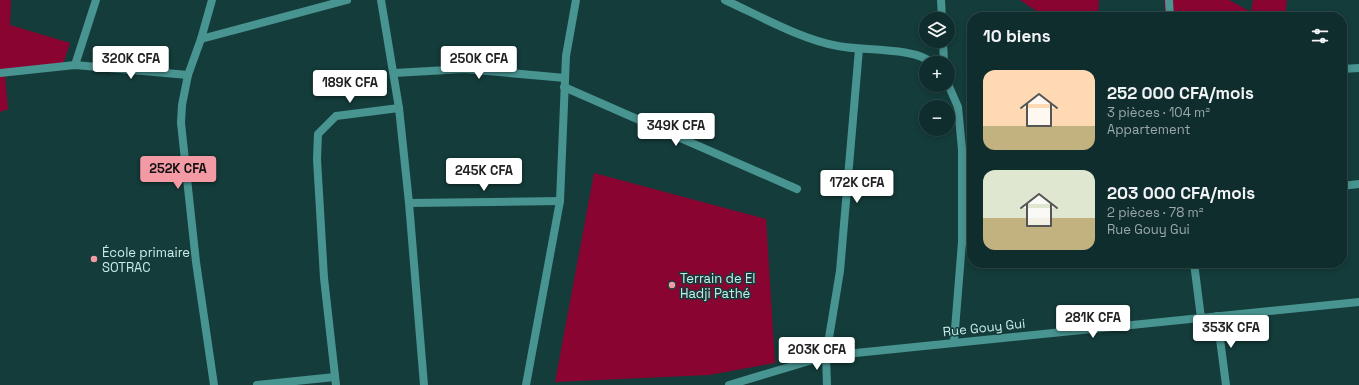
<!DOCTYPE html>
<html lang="fr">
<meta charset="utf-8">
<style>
body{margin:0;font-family:"Space Grotesk",sans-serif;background:#1d3938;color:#f1f3f6;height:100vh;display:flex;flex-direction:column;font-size:15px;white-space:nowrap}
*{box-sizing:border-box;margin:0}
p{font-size:13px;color:#9ba8a9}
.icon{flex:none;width:22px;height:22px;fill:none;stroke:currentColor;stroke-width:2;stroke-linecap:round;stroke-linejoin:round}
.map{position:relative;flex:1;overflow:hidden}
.sheet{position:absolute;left:967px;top:12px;width:380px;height:256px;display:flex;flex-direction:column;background:#0f2d2c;border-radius:16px;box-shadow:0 2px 6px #0003,0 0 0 1px #2f4948}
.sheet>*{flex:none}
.fabs{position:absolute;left:919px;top:12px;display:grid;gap:8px}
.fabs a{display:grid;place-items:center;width:36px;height:36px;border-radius:50%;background:#0f2d2c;box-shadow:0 2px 6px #0003,0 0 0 1px #2f4948;font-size:20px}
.price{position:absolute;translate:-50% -34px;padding:0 9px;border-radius:4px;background:#fff;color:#222;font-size:13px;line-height:26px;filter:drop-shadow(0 1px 2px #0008)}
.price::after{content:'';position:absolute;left:50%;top:24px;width:12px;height:9px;margin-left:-6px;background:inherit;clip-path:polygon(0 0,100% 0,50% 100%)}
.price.on{background:#f49aa5;color:#111}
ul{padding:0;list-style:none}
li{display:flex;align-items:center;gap:12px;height:100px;padding:0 16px}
li span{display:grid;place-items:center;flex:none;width:112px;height:80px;border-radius:12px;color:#555}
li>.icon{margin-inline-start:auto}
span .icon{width:48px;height:48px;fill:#fffc;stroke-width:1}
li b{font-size:17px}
h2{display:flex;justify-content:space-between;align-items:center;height:48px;padding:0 16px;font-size:17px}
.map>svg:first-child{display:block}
.green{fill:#8a0432}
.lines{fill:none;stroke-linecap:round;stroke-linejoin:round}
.street{stroke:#489491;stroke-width:8}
.poi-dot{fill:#f49aa5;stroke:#143c3a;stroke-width:1.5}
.labels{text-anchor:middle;stroke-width:3;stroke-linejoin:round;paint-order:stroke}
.poi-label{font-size:13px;fill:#c9ecea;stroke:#143c3a;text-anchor:start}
.street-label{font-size:13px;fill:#c9ecea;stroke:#143c3a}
</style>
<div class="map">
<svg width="1359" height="385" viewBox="0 0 1359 385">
<rect width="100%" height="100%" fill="#143c3a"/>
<g class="green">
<path d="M0 0H11L10 25 70 43 61 70 5 75 8 109 0 112Z"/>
<path d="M1020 0H1099L1098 17H1045Z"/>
<path d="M1164 0H1229L1251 12 1253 0H1287L1285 17H1165Z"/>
<path d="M594 173 766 219 775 363 709 375 555 382Z"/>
</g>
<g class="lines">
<g class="street">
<path d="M212 0 201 39 188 75 182 105 181 123 196 262 214 385"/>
<path d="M381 0 399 108 409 203 424 385"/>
<path d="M725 0C760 16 800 39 838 46 861 51 915 47 932 63"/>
<path d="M941 0 942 19"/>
<path d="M1169 0 1170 17"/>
<path d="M201 39 347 0"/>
<path d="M943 41 944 63"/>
<path d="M75 65 96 0"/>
<path d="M1342 69 1359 68"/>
<path d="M0 73 75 65 188 75"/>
<path d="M394 73 465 69 565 78"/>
<path d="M948 84 958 107 962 149V242L954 342"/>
<path d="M564 87 797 189"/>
<path d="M1342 186 1359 184"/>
<path d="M409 203 560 201"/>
<path d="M962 242 972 241"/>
<path d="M1194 263 1201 318"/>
<path d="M1217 316 1226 385"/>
<path d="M257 385 335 377"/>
<path d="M336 385 324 278 317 159 318 134 336 116 399 108"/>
<path d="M526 385 560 201 566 56 576 0"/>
<path d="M729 385 826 356 1359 302"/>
<path d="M827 385 826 356 840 271 859 49"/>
</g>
</g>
<g class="poi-dot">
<circle cx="94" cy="259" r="4"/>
<circle cx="672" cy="285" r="4"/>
</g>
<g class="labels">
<g class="poi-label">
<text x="102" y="257">École primaire<tspan x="102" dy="15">SOTRAC</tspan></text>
<text x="680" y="283">Terrain de El<tspan x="680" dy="15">Hadji Pathé</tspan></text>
</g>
<g class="street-label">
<text transform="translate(984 327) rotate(-6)" y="5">Rue Gouy Gui</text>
</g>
</g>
</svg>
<div class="fabs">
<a><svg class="icon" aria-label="layers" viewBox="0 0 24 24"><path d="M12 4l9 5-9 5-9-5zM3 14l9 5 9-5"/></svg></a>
<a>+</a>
<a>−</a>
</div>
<b class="price" style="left:131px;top:80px">320K CFA</b>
<b class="price" style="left:479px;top:80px">250K CFA</b>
<b class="price" style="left:350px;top:104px">189K CFA</b>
<b class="price" style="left:676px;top:147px">349K CFA</b>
<b class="price on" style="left:178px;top:190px">252K CFA</b>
<b class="price" style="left:484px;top:192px">245K CFA</b>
<b class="price" style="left:857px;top:204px">172K CFA</b>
<b class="price" style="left:1093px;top:339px">281K CFA</b>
<b class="price" style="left:1231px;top:349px">353K CFA</b>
<b class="price" style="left:817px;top:371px">203K CFA</b>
<section class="sheet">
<h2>10 biens<svg class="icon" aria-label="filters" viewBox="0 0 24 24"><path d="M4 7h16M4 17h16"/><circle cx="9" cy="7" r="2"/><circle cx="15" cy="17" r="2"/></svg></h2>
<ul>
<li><span style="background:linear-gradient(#ffd9b3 70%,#c2b280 0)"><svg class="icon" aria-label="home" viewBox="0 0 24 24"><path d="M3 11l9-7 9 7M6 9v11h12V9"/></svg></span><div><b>252 000 CFA/mois</b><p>3 pièces · 104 m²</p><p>Appartement</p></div></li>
<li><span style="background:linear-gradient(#dfe7d0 60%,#c2b280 0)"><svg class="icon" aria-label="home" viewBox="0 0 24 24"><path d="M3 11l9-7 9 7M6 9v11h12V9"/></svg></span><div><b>203 000 CFA/mois</b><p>2 pièces · 78 m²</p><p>Rue Gouy Gui</p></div></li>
</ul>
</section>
</div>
